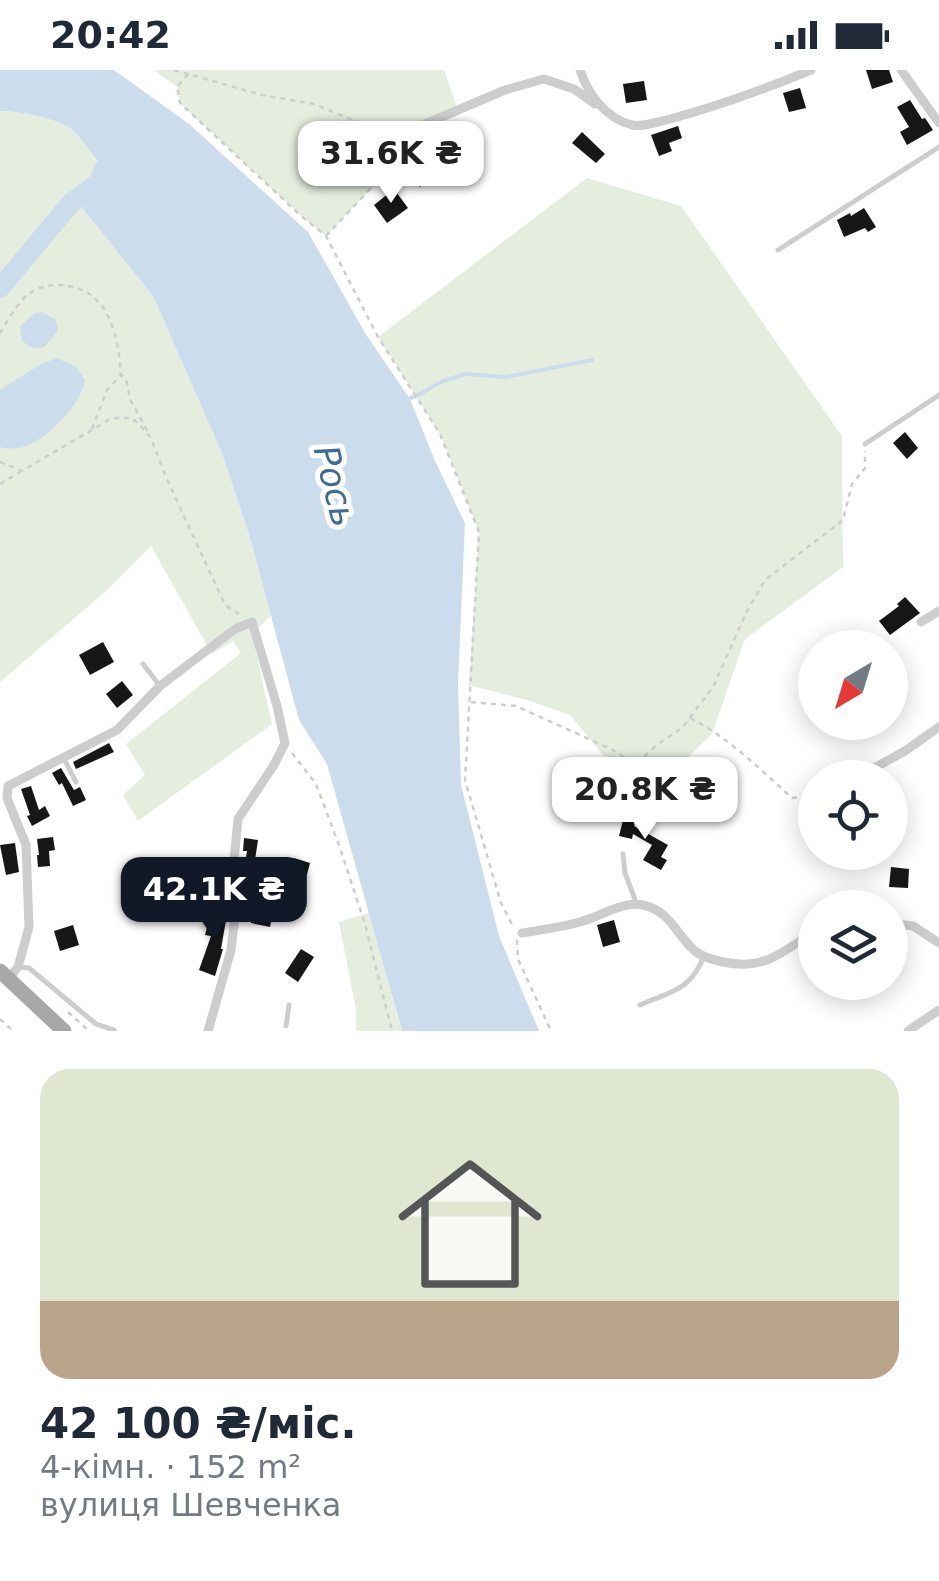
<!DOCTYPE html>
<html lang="uk">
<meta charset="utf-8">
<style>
body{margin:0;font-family:"DejaVu Sans",sans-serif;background:#f6f6f7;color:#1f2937;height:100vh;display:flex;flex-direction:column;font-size:38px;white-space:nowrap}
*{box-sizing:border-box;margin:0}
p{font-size:32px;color:#747a83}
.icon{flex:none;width:55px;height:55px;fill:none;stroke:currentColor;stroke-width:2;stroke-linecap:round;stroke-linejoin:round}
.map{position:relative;height:961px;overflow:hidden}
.sheet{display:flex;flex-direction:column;background:#fff;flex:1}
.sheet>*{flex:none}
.needle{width:65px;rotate:218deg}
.fabs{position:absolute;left:798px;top:560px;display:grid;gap:20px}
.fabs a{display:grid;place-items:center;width:110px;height:110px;border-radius:50%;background:#fff;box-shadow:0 5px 25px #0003;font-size:50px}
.price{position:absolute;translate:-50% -85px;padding:0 22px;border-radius:20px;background:#fff;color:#222;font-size:32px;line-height:65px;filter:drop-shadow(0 2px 5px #0008)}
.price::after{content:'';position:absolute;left:50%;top:60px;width:30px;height:22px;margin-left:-15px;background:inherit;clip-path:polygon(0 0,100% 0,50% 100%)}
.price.active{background:#111827;color:#fff}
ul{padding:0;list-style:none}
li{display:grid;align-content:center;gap:20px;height:530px;padding:0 40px}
li span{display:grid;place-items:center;height:310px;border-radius:30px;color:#555}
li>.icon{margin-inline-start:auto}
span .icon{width:180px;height:180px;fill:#fffc;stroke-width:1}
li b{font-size:42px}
.status{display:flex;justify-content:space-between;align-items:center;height:70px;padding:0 50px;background:#fff;direction:ltr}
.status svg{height:28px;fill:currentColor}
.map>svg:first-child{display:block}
.green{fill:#e5eddf}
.water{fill:#cbddec}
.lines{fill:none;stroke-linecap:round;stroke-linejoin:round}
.stream{stroke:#cbddec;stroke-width:4}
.river{stroke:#cbddec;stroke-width:20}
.building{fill:#171717}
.path{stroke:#cdcdcd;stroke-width:2.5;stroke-dasharray:5 5;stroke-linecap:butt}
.service{stroke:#cdcdcd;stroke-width:5}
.minor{stroke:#cdcdcd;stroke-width:9}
.primary{stroke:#a8a8a8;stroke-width:15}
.labels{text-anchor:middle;stroke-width:10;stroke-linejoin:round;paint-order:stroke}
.water-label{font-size:35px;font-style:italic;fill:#3e6c92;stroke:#fff}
</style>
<div class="status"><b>20:42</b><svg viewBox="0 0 49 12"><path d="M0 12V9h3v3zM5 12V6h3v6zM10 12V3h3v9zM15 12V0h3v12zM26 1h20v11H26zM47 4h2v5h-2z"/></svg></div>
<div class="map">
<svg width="939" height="961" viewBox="0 0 939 961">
<rect width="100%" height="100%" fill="#fff"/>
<g class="green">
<path d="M154 0H444L458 40 422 65 326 166 300 145 180 33 177 17Z"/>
<path d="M0 41C17 41 59 48 71 59 82 68 89 80 97 92L86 117 83 139 153 226 221 381 250 468 271 546 252 564 272 654 138 751 123 725 145 705 126 674 241 583 233 571 212 584 151 476 105 522 0 612Z"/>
<path d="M587 108 681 136 842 366 843 497 745 569 712 664 674 701 643 706 645 696 604 686 570 645 530 631 469 615 479 462 440 364 378 267Z"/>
<path d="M370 842 398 949 402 961H356V940L339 852Z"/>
</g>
<g class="water">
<path d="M0 0H114L189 54 308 162 365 263 410 329 435 391 465 453 458 613 461 715 499 866 539 961H402L327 694 299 650 250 468 221 381 153 226 83 139 86 117 97 91C89 80 82 68 71 59 58 48 17 41 0 41Z"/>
<path d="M42 242 56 250 58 261 43 278H32L22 271 20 256 35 243Z"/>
<path d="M57 288 76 297 85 310C81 335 45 373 19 378 14 379 8 378 2 378L0 376V320L41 294Z"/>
</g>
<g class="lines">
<path class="stream" d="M405 330 416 326 443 311 466 304 505 307 592 290"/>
<path class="river" d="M0 218 71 133 105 108"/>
</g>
<g class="building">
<path d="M866 0H889L893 12 872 19Z"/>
<path d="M644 11 647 30 626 33 623 14Z"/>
<path d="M800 18 806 38 789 42 783 23Z"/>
<path d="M910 30 922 49 925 48 933 60 907 75 900 62 909 57 897 37Z"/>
<path d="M678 56 682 68 669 73 672 81 659 86 651 65Z"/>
<path d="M582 62 605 84 596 93 572 73Z"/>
<path d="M419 84 431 98 424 104 428 109 420 117 403 99Z"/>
<path d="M394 119 408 138 387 153 374 135Z"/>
<path d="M864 138 876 157 868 162 865 158 844 167 837 150 850 143 851 146Z"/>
<path d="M905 362 918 378 907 389 893 373Z"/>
<path d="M905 527 920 543 890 565 879 551 899 536 897 534Z"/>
<path d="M103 572 114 592 90 605 79 585Z"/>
<path d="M122 611 133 625 117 638 106 624Z"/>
<path d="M109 673 114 682 76 699 73 692Z"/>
<path d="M61 698 74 720 80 717 86 730 73 736 62 713 59 715 52 703Z"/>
<path d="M31 716 39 740 45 736 50 746 32 756 27 746 30 745 21 719Z"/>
<path d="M624 746 636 748 634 756 668 775 661 787 667 790 661 800 643 790 652 775 633 764 632 769 619 766Z"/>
<path d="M53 767 55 780 49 781 50 796 38 797 37 785H39L37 769Z"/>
<path d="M244 768 258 770 255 790 265 792 262 805 244 801 247 781H243Z"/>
<path d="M15 773 19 802 6 805 0 775Z"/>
<path d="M294 788 310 793 305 812 288 807Z"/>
<path d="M891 797 909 799 908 818 889 817Z"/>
<path d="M253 808 272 815 266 841 273 842 270 857 251 853 256 825 249 823Z"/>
<path d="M212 838 227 844 221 879H223L215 906 199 900 211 866 205 865Z"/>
<path d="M614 850 620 872 603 877 597 855Z"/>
<path d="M73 855 79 875 60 881 54 861Z"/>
<path d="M301 879 314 887 298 912 285 903Z"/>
</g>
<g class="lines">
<g class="path">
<path d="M174 0 262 25 314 34 355 51 392 62 408 58"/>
<path d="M188 4 177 17 180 33 300 145 326 166 378 267 440 364 479 462 465 710 501 833 514 858"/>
<path d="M326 166 371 118"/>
<path d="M0 263C7 252 14 239 22 230 31 220 44 215 56 215 108 215 118 262 121 305"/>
<path d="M92 359 107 320 121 305 126 309 130 329 148 362"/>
<path d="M0 392 22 401 112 348H131L138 353 151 368 165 405 225 535 242 546"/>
<path d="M0 414 20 402"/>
<path d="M471 632 516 636 611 679 636 694 658 674 682 658 713 617 747 541 765 510 843 450 852 414 865 398V381"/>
<path d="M690 648C728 667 760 699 792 728L815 725"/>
<path d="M292 683 316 714 340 778 365 854 392 961"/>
<path d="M517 870 518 889 551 961"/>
<path d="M68 942 89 961"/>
<path d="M0 949 13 961"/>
</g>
<g class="service">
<path d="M778 180 939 77"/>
<path d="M865 374 939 325"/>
<path d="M143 594 160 616"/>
<path d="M64 689 76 712"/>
<path d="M623 784 625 803 637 835"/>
<path d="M19 897 29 898 96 954 114 960"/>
<path d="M640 935C672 921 690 921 704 886"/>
<path d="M286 956 289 935"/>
</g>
<g class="minor">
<path d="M580 0C588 24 605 48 632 55 643 57 658 52 670 49 718 36 765 19 811 0"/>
<path d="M901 0 939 53"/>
<path d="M379 110 425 54 505 20 544 9 574 19 595 34"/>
<path d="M921 552 939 541"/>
<path d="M856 708 905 681 939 657"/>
<path d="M890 853 913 856 939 873"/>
<path d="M522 863C542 860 563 857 583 851 601 846 623 831 643 835 671 841 676 865 694 880 701 887 714 890 723 892 765 901 782 882 815 861"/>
<path d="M8 909 18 897 29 857 26 775 7 728 8 716 117 660 160 616 235 559 252 552 277 636 285 673 274 695 238 749 234 790 237 830 231 880 208 961"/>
<path d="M908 961 939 940"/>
</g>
<path class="primary" d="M0 901 64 961"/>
</g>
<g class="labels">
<g class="water-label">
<text transform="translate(335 416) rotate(76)" y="12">Рось</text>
</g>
</g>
</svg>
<div class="fabs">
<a><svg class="needle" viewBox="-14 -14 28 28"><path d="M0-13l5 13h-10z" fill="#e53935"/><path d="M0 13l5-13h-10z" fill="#747a83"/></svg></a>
<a><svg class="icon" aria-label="locate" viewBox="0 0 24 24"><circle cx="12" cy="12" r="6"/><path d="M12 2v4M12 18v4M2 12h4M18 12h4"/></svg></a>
<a><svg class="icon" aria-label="layers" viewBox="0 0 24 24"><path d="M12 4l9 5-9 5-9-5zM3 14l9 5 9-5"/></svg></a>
</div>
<b class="price" style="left:391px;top:136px">31.6K ₴</b>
<b class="price" style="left:645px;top:772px">20.8K ₴</b>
<b class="price active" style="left:214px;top:872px">42.1K ₴</b>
</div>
<section class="sheet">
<ul>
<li><span style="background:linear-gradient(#dfe7d0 75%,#b9a48a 0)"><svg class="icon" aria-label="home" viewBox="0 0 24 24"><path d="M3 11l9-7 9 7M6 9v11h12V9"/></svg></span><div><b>42 100 ₴/міс.</b><p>4-кімн. · 152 m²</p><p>вулиця Шевченка</p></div></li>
</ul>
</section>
